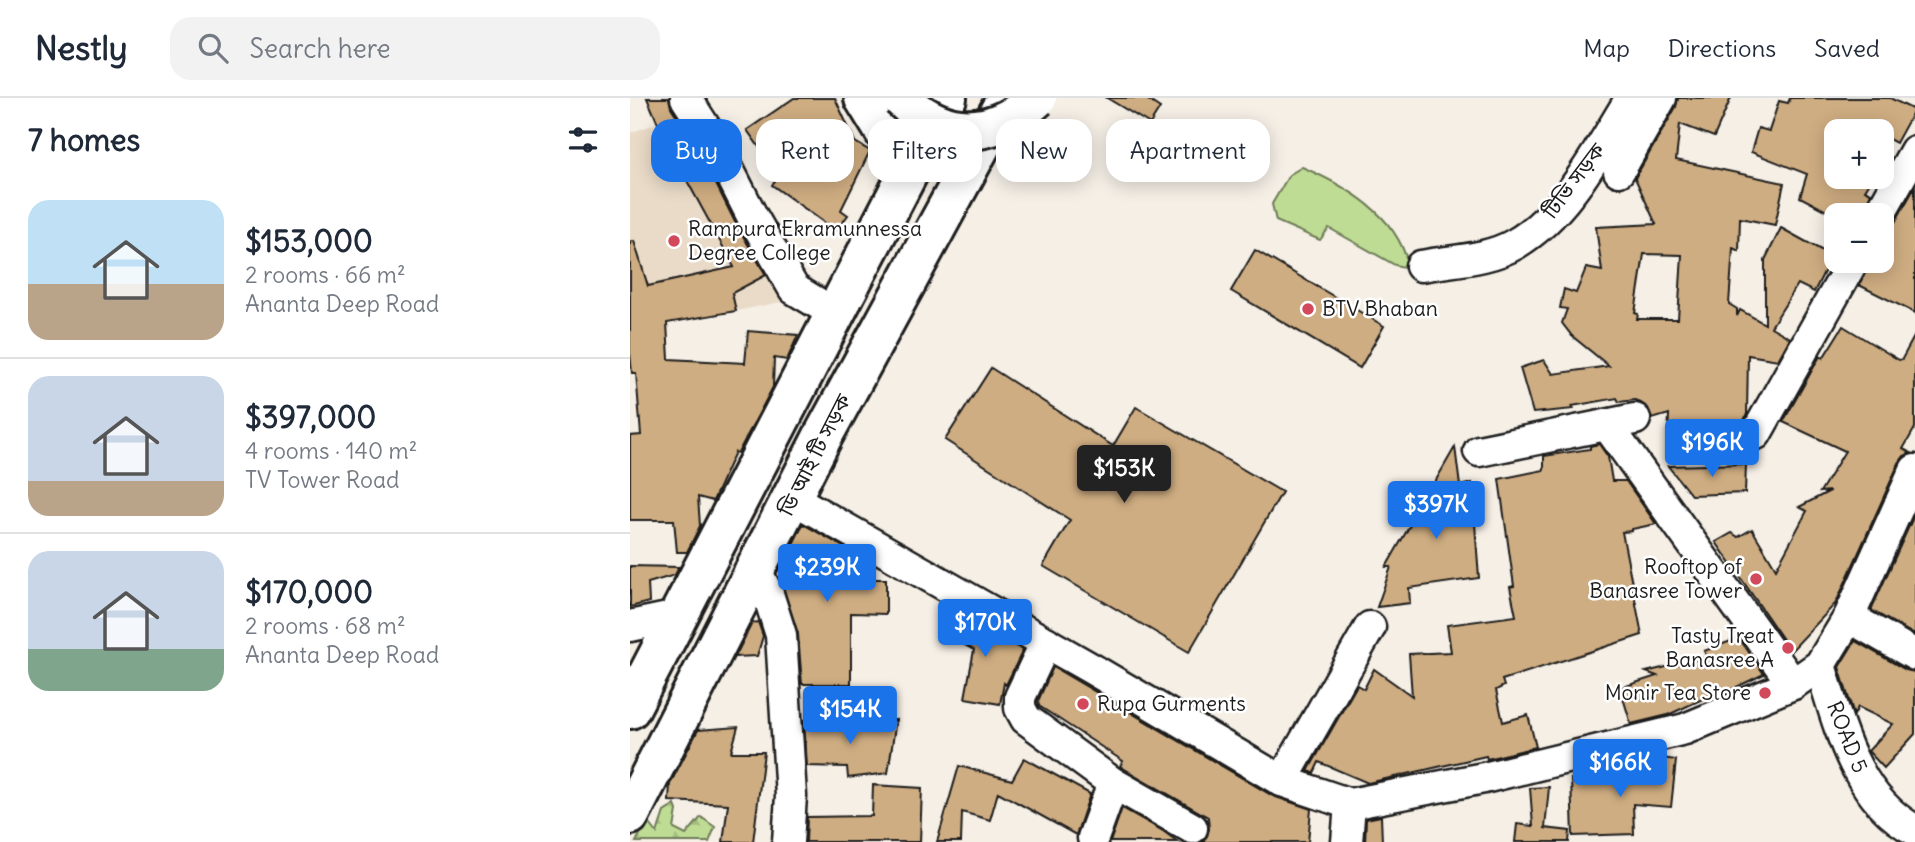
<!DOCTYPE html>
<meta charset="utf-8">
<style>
body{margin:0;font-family:Delius,"Noto Sans Bengali",sans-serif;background:#f2f2f3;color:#1f2937;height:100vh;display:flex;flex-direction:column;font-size:26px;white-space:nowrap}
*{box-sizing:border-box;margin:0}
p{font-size:23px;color:#747a83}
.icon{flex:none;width:38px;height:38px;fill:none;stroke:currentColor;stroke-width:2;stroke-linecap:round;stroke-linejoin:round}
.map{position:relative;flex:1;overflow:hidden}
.side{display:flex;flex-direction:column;background:#fff;width:630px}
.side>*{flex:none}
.hud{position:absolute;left:21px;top:21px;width:665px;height:63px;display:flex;gap:14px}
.buttons{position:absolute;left:1194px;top:21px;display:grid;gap:14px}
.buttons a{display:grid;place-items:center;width:70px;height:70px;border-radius:14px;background:#fff;box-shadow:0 4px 18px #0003;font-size:35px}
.price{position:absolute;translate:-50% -60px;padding:0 16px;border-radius:7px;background:#1a73e8;color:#fff;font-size:23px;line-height:46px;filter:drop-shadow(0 2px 4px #0008)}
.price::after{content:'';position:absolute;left:50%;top:42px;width:21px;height:16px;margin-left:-10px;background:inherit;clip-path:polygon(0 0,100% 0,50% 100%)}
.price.on{background:#222;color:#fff}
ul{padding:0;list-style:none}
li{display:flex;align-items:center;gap:21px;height:175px;padding:0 28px}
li+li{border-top:2px solid #e0e1e3}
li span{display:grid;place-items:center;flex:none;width:196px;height:140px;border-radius:21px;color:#555}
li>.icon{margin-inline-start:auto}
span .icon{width:84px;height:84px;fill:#fffc;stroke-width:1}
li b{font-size:30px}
h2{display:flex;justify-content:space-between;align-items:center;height:84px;padding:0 28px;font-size:30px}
.chip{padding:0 24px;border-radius:21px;background:#fff;box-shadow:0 4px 18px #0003;font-size:24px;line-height:63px}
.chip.on{background:#1a73e8;color:#fff}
header{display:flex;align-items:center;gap:42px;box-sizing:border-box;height:98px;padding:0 35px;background:#fff;border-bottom:2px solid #e0e1e3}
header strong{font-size:33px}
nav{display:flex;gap:38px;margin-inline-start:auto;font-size:24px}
.search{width:490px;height:63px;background:#f2f2f3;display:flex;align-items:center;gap:18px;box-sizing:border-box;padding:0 24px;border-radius:21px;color:#747a83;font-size:26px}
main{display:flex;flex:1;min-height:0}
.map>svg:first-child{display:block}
.built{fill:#eadbc8}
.forest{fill:url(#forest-firs);stroke:#6e7c58;stroke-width:2}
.garden{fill:#bfdc94;stroke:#6e7c58;stroke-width:2}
.building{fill:#cfad82;stroke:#1c1c1c;stroke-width:2;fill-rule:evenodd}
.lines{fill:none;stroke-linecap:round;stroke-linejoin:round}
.minor-casing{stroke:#1c1c1c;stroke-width:35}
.major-casing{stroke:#1c1c1c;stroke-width:44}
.minor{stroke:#fff;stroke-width:30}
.major{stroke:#fff;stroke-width:38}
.major-bridge-casing{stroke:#1c1c1c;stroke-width:44;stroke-linecap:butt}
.major-bridge{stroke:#fff;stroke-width:38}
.poi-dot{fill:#d1495b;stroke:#fff;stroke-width:2.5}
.labels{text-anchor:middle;stroke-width:5;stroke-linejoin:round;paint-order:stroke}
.street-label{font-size:21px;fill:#1c1c1c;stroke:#fff}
.poi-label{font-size:21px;fill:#1c1c1c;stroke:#fff;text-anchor:start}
</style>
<header>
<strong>Nestly</strong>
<div class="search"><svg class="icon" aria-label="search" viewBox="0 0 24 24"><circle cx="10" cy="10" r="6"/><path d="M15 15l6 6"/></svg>Search here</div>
<nav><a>Map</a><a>Directions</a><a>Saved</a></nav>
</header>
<main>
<section class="side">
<h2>7 homes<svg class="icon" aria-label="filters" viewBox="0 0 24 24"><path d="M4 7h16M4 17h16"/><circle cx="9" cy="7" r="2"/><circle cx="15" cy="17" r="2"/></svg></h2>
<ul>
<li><span style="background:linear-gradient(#bfe0f5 60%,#b9a48a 0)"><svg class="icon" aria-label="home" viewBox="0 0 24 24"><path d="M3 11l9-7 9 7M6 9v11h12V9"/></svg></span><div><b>$153,000</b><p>2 rooms · 66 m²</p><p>Ananta Deep Road</p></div></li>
<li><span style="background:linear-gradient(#c9d6e8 75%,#b9a48a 0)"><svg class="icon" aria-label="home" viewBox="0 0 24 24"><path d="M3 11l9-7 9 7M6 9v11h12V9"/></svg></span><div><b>$397,000</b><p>4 rooms · 140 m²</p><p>TV Tower Road</p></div></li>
<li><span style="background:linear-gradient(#c9d6e8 70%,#7fa58c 0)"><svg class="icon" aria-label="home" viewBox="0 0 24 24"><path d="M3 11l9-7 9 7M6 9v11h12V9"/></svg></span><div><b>$170,000</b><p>2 rooms · 68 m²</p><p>Ananta Deep Road</p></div></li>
</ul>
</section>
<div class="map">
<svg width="1285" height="744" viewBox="0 0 1285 744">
<defs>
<pattern id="forest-firs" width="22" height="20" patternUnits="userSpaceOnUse" patternTransform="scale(1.75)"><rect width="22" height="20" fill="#bfdc94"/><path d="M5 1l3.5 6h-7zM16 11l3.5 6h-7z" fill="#a4bc7f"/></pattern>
</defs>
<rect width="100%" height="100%" fill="#f5efe6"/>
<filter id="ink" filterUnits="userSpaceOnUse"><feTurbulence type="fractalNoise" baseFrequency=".0143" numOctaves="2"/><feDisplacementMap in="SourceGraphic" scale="14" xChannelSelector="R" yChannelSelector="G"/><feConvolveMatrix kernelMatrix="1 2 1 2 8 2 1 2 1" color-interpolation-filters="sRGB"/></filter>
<g filter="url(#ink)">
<path class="built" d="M52 16 161 202 106 213 0 223V35Z"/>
<path class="forest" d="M45 707 47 712 44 731 56 737 71 719 85 729 79 744H6L17 722 27 735 34 714Z"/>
<path class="garden" d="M672 69C716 88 766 116 778 166L774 169 765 167 699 130 690 142 646 123 642 106 659 77Z"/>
<g class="building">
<path d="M17 0H39L41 9 70 54 106 126 136 177 102 195 106 213 37 225 39 261 115 265 118 233 168 237 157 262 144 260 143 289 108 355 105 354 83 403 68 399 70 428 57 454H47L44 422H0V338L11 337 6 275H2L0 255V144L4 143 18 188 104 169 36 44Z"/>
<path d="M164 0H205L225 44 240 53 211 112 218 117 206 133 142 87 149 77 117 32Z"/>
<path d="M477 0H515L530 10 520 26Z"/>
<path d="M1048 0H1101L1084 39 1050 26 1046 62 1154 85 1145 127 1110 120 1109 153 1103 150 1099 206 1107 211V218L1110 212 1135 226V162L1151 130 1202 158 1184 194 1168 186 1141 229 1160 240 1148 262 1118 257 1117 316 1109 334 1038 339 1039 316 1022 321 1018 310 1011 305 1005 302 989 304 987 300 942 308 944 311 903 315 890 270 914 262 923 276 979 268 942 238 932 225 937 211 930 210 934 191 946 195 956 170 972 173 966 129 1026 126 1005 80 1046 9ZM1014 156 1052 157 1048 221H1007L1008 216 1005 215Z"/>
<path d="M1160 0H1260L1284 12 1266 45 1251 37V33H1206V79H1243L1235 92 1241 95 1232 117H1204L1170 99 1177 76 1121 54 1128 30 1139 33 1149 3 1158 5Z"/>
<path d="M1285 89V215L1229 187 1240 163H1251V134L1258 132 1264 126Z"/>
<path d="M625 152 754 228 730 270 601 193Z"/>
<path d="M1213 228 1269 262 1272 261 1285 237V330L1273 351 1281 355 1274 358 1269 365 1206 505 1161 553 1086 444 1102 435 1108 439 1122 431 1146 471 1177 413 1169 409 1200 393 1190 394 1215 353 1153 324 1190 258 1193 260Z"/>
<path d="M361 270 483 348 506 309 652 394 559 554 413 468 440 422 315 342Z"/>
<path d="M969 346 978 359 982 383H996L1026 426 1002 431V433L992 434 1012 537 872 582 874 588 866 592 873 624 898 617 906 649 857 661 856 658 738 685 689 664 684 675 678 673 727 587 734 591 744 571 782 598 779 556 821 554 817 527 886 518 880 489 884 488 869 381 914 372V358L960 351V348Z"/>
<path d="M825 349 830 388 842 385 849 480 779 490 780 505 747 509 761 469H756Z"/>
<path d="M1116 366 1115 395 1061 397 1038 368Z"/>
<path d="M1285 415V537L1241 512Z"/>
<path d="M173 426 238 463 234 481H256V516L221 515V586H172L168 536 151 483V470Z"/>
<path d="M0 468 49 469 45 477 18 485 19 504 0 509Z"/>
<path d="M325 513 393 552 376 587 374 585 370 606 335 600 344 552 313 535Z"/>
<path d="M128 524 133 538 127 558 105 559 122 525Z"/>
<path d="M1109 540 1134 576 1094 595 1092 592 1038 617 1001 626 990 590 1027 578 1016 574 1077 559 1074 553Z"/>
<path d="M1225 543 1276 572 1285 574V636L1254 670 1238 653 1263 626 1228 609 1224 617 1209 569Z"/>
<path d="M423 569 643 698 681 711 678 744H572L577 738 579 731 578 719 493 670 490 668 493 663 409 608 408 603Z"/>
<path d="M198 621 199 629 266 622 258 675 218 680 217 669 177 668 174 622Z"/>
<path d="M108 629 101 654H134L123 744H93L98 706 39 703 40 686 68 632Z"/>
<path d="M1019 658 1046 662 1041 709 1003 706 1004 736 943 738 941 681 1017 678Z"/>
<path d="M394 660 460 696 446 737 368 694 360 722 332 714 331 744H307L329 668 382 682Z"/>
<path d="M243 687 292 690 290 744H176L177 719 242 718Z"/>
<path d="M919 689 915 730 940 733 939 744H885L887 726 903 728 900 690Z"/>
<path d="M492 710 533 733 548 744H480Z"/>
<path d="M751 718 752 744H735L736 721Z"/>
</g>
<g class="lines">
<g class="minor-casing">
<g id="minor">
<path d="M56 0 85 45 122 118 164 191 204 215"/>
<path d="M989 73 1031 0"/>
<path d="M1249 117 1285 53"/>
<path d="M791 168C821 162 858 162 885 146 938 115 969 51 1001 0"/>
<path d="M977 327 1163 586"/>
<path d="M1126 336 1223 163"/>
<path d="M849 353 1005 321"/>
<path d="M162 400 462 571 652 683 720 706 854 680 1055 631 1163 586 1190 567 1219 519 1285 372"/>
<path d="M126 472 138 496 151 537 161 698 158 744"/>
<path d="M1219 519 1285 557"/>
<path d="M0 528 48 518"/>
<path d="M416 544 390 599V610L396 621 483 685 562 730"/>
<path d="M1190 567C1209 628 1225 700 1285 732"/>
<path d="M652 683 740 529"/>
<path d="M463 740 483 685"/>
<path d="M717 744 720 706"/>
</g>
</g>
<g class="major-casing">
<g id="major">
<path d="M234 0 278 72"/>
<path d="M0 611 317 0"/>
<path d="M0 717 194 336 374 5"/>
</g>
</g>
<use href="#minor" class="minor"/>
<use href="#major" class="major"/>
<g class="major-bridge-casing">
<path id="major-bridge" d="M271 0C315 43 363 41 407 0"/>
</g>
<use href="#major-bridge" class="major-bridge"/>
</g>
</g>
<g class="poi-dot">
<circle cx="44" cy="143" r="7"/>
<circle cx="678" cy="211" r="7"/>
<circle cx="1126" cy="481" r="7"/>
<circle cx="1158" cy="550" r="7"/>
<circle cx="1135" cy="595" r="7"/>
<circle cx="453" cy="606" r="7"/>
</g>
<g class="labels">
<g class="street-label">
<text transform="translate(944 83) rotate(-53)" y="7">টিভি সড়ক</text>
<text transform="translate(185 357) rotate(-63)" y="7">ডি আই টি সড়ক</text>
<text transform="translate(1217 639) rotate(68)" y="7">ROAD 5</text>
</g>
<g class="poi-label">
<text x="58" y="138">Rampura Ekramunnessa<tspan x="58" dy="24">Degree College</tspan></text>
<text x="692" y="218">BTV Bhaban</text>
<text x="1112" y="476" text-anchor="end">Rooftop of<tspan x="1112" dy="24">Banasree Tower</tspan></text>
<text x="1144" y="545" text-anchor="end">Tasty Treat<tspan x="1144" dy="24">Banasree A</tspan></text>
<text x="1121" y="602" text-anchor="end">Monir Tea Store</text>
<text x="467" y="613">Rupa Gurments</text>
</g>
</g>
</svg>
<div class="buttons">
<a>+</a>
<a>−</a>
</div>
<b class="price" style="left:1082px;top:381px">$196K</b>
<b class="price on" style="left:494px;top:407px">$153K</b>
<b class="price" style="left:806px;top:443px">$397K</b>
<b class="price" style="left:197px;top:506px">$239K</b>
<b class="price" style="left:355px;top:561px">$170K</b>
<b class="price" style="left:220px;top:648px">$154K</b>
<b class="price" style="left:990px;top:701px">$166K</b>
<div class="hud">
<a class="chip on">Buy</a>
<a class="chip">Rent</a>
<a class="chip">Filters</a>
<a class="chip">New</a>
<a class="chip">Apartment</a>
</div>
</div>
</main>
